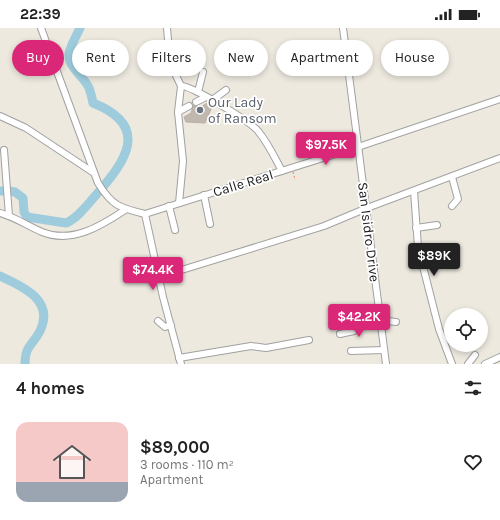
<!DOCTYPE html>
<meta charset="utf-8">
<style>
body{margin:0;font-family:Karla,sans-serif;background:#f2f2f2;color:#222;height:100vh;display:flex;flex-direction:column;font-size:15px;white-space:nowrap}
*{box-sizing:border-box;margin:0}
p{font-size:13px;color:#767676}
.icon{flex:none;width:22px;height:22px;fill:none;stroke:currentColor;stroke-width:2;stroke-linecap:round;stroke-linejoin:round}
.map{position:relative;height:336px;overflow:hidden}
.sheet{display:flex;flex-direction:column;background:#fff;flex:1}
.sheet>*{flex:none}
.banner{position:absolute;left:12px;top:12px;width:476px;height:36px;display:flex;gap:8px}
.tools{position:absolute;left:444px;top:280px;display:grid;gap:8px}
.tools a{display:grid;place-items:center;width:44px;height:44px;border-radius:50%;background:#fff;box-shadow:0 2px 6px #0003;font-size:20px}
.price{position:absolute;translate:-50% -34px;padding:0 9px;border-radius:4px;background:#db2777;color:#fff;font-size:13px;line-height:26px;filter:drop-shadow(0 1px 2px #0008)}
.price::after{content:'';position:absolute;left:50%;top:24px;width:12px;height:9px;margin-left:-6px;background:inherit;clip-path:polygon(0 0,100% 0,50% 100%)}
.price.active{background:#222;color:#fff}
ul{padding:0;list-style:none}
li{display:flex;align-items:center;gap:12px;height:100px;padding:0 16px}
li+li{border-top:1px solid #e0e0e0}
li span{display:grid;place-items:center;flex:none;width:112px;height:80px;border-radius:12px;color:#555}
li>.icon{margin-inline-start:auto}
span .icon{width:48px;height:48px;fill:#fffc;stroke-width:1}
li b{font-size:17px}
h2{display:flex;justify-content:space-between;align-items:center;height:48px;padding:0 16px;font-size:17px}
.chip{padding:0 14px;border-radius:18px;background:#fff;box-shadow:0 2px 6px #0003;font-size:14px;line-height:36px}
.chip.active{background:#db2777;color:#fff}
.status{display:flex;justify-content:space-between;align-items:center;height:28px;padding:0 20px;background:#fff;direction:ltr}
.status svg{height:11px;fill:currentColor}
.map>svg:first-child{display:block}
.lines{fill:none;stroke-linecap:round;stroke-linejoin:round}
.river{stroke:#9eccdc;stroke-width:9}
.building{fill:#c0b8af;stroke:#beafa2}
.minor-casing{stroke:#a1a1a1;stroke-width:8}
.path{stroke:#fc7661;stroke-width:1;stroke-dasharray:2 2;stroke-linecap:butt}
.minor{stroke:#fff;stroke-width:6}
.worship-dot{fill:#6b7280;stroke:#fff;stroke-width:1.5}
.labels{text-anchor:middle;stroke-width:3.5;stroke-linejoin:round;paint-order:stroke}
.worship-label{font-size:14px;fill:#5b616d;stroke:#fff;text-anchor:start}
.street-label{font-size:14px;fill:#1a1a1a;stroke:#fff}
</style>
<div class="status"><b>22:39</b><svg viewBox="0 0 49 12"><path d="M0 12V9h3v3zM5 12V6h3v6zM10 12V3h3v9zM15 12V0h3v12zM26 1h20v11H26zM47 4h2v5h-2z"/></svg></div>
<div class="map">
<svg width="500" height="336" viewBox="0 0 500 336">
<rect width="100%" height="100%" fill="#ede9df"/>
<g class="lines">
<g class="river">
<path d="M0 163H3"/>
<path d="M9 163 15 164 23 170 24 184 27 189 66 195C77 191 88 176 96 167 126 133 151 98 93 75 92 70 91 65 89 60 85 49 68 40 69 26 70 18 77 7 80 0"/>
<path d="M0 248C22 258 55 272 40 303 33 317 25 317 25 336"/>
</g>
</g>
<path class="building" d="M207 75 212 79 205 95 186 94 184 89 191 85 193 78 201 79Z"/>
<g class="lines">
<g class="minor-casing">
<g id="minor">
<path d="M41 0 98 155C112 178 120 180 145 186"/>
<path d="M167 0 170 35 181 58"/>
<path d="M343 0 386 336"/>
<path d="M198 64 203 44"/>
<path d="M211 73 226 62"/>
<path d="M196 74 206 69"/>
<path d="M178 84 189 78"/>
<path d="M0 88 26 100 94 145"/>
<path d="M4 122 9 188"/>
<path d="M452 149 458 171 452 178"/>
<path d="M414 163 418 219 439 301 452 336"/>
<path d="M204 167 210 196"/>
<path d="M179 175 183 133 178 84 181 58C189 56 251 94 258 103 268 115 275 130 282 143"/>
<path d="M169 178 175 202"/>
<path d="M0 185C15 189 28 198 42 204 72 216 101 198 125 182"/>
<path d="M145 186 358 119 500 71"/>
<path d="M145 186 163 269 181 336"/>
<path d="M416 200 437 197"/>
<path d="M159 249 324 198 367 180 500 130"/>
<path d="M380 292 396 294"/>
<path d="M158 293 165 299 171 297"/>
<path d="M345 294 380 289"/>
<path d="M340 306 354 303 355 293"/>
<path d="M351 323 384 322"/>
<path d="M179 330 251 318 266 320 309 312"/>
<path d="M468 336 475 327"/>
<path d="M485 336 500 329"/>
</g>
</g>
<path class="path" d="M293 144 295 152"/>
<use href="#minor" class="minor"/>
</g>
<circle class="worship-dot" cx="200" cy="82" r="4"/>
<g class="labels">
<g class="worship-label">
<text x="208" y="79">Our Lady<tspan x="208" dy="16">of Ransom</tspan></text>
</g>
<g class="street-label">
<text transform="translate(243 155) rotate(-17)" y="5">Calle Real</text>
<text transform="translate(369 204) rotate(83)" y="5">San Isidro Drive</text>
</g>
</g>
</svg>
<div class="tools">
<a><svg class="icon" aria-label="locate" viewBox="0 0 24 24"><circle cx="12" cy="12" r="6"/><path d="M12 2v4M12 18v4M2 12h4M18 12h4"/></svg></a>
</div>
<b class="price" style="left:326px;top:138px">$97.5K</b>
<b class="price active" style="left:434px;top:249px">$89K</b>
<b class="price" style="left:153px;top:263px">$74.4K</b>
<b class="price" style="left:359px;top:310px">$42.2K</b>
<div class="banner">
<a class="chip active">Buy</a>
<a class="chip">Rent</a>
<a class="chip">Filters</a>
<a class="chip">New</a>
<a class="chip">Apartment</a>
<a class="chip">House</a>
</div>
</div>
<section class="sheet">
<h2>4 homes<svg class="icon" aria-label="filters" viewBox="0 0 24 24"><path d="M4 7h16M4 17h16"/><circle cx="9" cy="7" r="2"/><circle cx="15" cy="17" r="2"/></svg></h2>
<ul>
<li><span style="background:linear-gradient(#f6c9c9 75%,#9aa5b1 0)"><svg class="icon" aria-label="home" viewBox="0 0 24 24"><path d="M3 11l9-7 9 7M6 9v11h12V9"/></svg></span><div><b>$89,000</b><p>3 rooms · 110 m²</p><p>Apartment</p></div><svg class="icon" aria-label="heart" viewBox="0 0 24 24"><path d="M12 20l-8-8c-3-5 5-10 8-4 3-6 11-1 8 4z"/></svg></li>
</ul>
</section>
